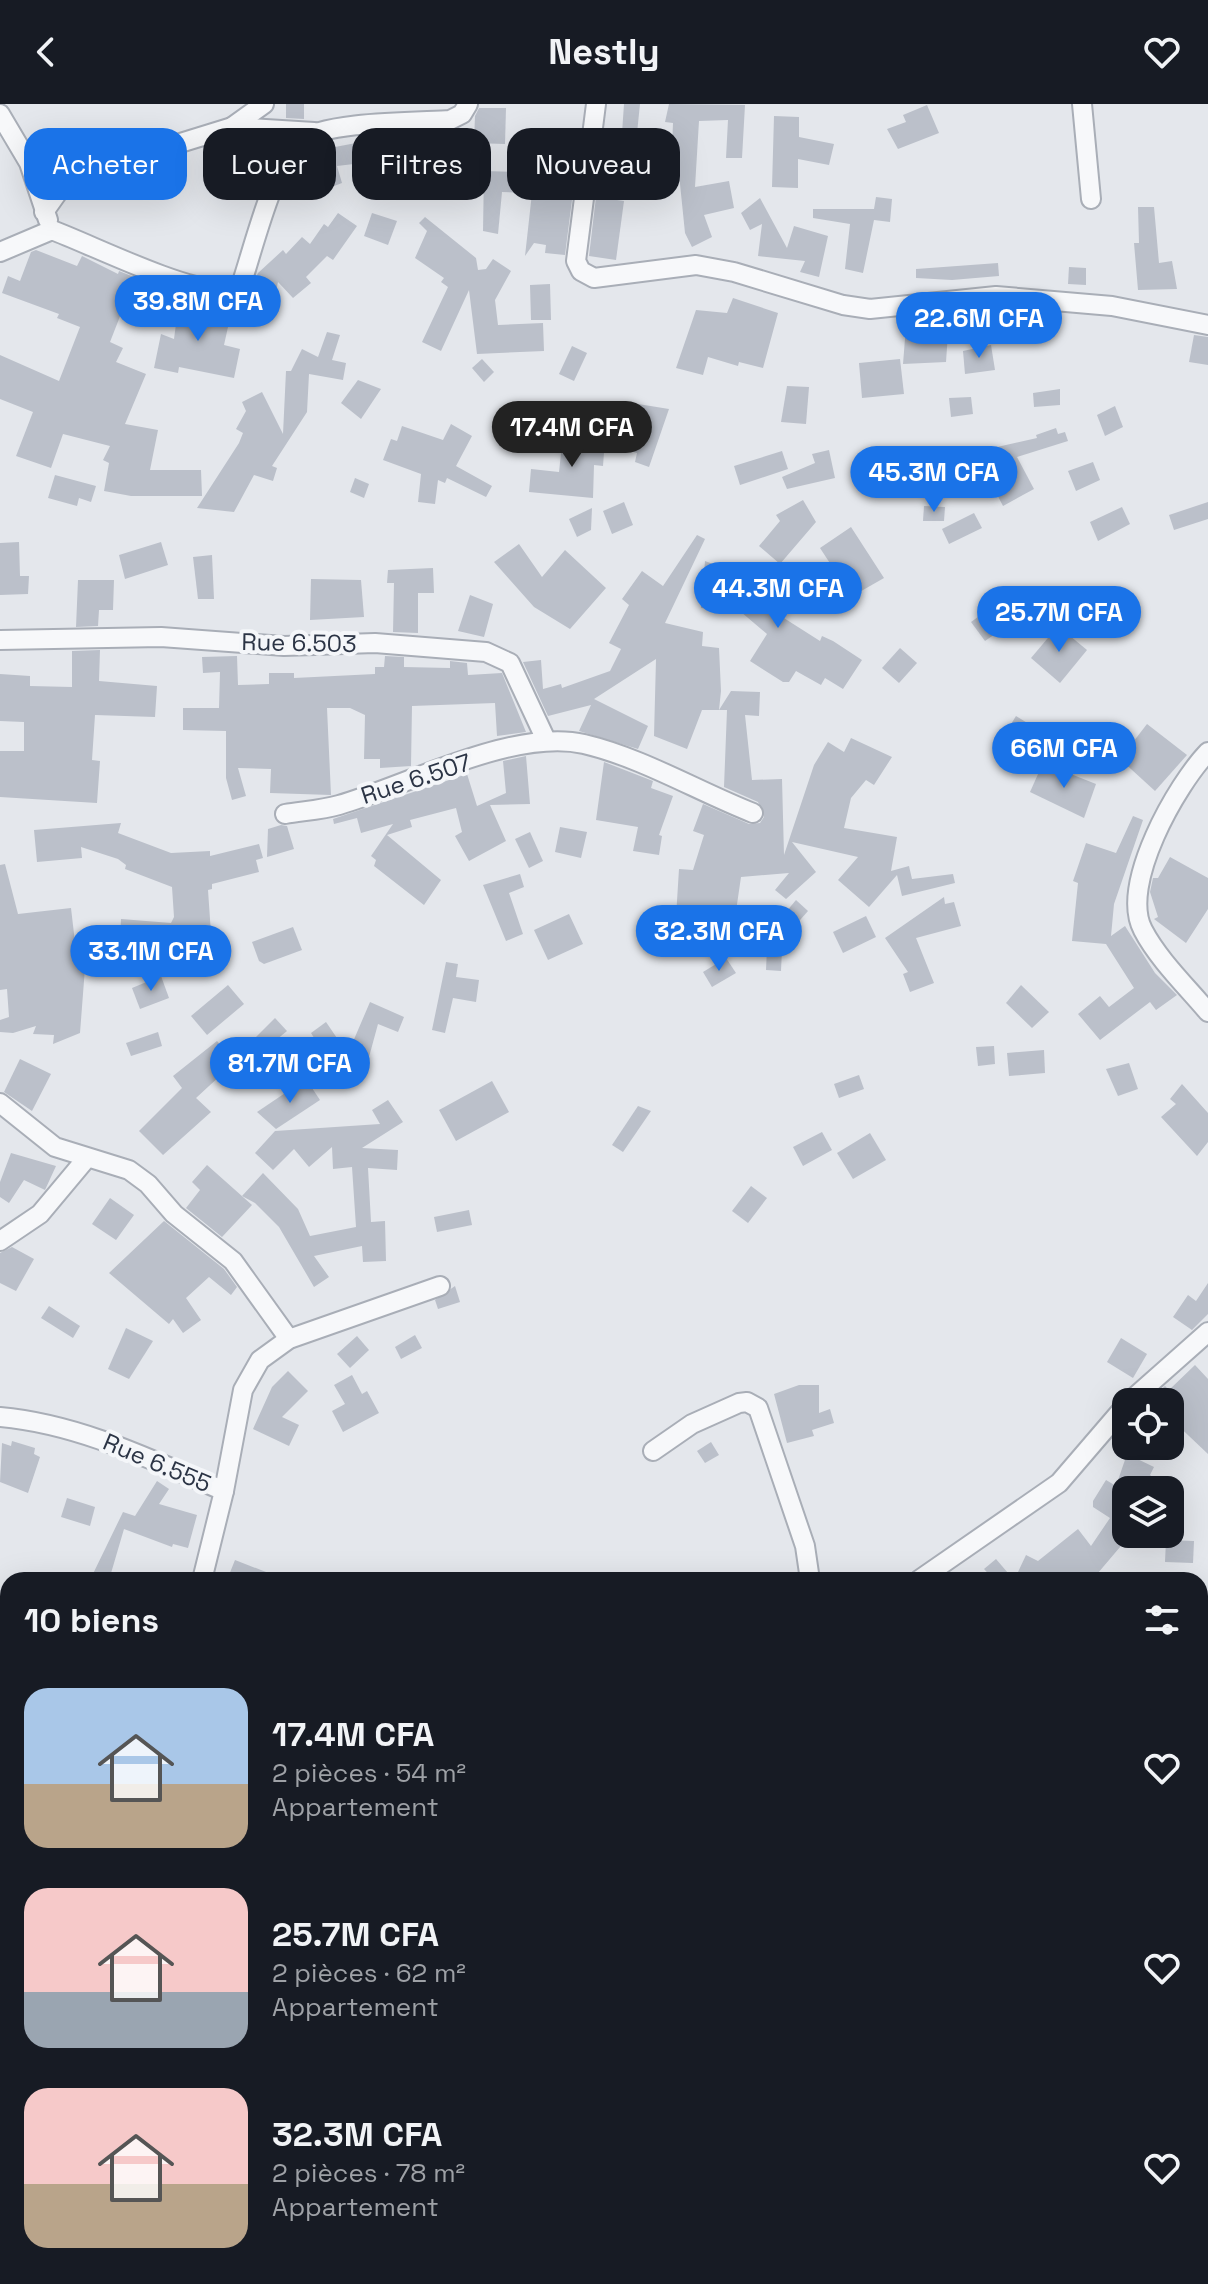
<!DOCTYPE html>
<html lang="fr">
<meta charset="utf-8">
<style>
body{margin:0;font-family:"Space Grotesk",sans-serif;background:#242831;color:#f1f3f6;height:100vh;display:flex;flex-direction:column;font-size:30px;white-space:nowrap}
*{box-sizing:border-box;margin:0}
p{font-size:26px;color:#9ea1a6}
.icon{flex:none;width:44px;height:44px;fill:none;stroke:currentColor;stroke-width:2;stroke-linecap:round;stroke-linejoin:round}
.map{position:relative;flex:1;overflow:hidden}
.drawer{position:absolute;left:0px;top:1468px;width:1208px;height:712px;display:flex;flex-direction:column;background:#171b24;border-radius:24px 24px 0 0;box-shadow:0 8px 32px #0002}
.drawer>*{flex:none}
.guide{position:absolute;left:24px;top:24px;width:800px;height:72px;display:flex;gap:16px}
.controls{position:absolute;left:1112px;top:1284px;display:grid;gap:16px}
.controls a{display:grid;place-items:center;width:72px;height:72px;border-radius:16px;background:#171b24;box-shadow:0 8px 32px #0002;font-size:40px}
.price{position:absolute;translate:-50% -68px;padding:0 18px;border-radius:28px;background:#1a73e8;color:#fff;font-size:26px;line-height:52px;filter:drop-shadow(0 2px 4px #0008)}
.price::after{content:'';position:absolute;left:50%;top:48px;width:24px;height:18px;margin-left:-12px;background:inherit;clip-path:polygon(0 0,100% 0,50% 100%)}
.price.on{background:#222;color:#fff}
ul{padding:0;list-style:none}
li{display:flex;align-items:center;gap:24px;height:200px;padding:0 24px}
li span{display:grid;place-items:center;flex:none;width:224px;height:160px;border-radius:24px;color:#555}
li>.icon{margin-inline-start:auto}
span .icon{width:96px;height:96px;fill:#fffc;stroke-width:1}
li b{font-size:34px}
h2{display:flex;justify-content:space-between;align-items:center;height:96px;padding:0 24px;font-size:34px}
.tag{padding:0 28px;border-radius:24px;background:#171b24;box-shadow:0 8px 32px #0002;font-size:28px;line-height:72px}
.tag.on{background:#1a73e8;color:#fff}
header{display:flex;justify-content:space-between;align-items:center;height:104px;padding:0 24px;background:#171b24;font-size:36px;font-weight:700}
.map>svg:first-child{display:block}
.building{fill:#bbc0ca}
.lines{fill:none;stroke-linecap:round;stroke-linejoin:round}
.street-casing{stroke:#a9aeb7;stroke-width:22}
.street{stroke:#f7f8fa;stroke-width:18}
.labels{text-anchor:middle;stroke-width:8;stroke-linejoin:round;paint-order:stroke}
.street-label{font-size:24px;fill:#2b3445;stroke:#f4f6f9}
</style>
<header><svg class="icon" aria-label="back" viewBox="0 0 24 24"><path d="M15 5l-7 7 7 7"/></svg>Nestly<svg class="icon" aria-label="heart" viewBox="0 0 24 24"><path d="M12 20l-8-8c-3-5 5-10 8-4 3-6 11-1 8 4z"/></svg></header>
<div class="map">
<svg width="1208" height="2180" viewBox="0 0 1208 2180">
<rect width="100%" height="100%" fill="#e4e7ec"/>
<g class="building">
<path d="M286 0H304V15L286 14Z"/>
<path d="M624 0H640L634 58 612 60 610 29H622Z"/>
<path d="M669 0 745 1 742 54H726L728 16 699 17 695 83 729 77 734 104 704 111 712 133 692 143 685 129 679 70 671 69 673 19 665 18Z"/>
<path d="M927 1 939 29 898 45 887 25 906 18 903 11Z"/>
<path d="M479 4H506L505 40 474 39 475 12Z"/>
<path d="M774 12 799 13V33L834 40 829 61 798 55V84L772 83Z"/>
<path d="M377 35 379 57 337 62 342 79 316 89 307 65 318 61 314 47Z"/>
<path d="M395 63 419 64 374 96 368 88Z"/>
<path d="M437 65 455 66 459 80 427 92 420 72Z"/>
<path d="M484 67 521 68 544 74 543 85 573 88 565 151 545 149 546 141 534 139 525 152 532 89 502 88 498 130 483 127Z"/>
<path d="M596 93 624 97 616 156 589 152Z"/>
<path d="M876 93 892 95 890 118 874 116 863 169 845 165 850 120 813 114V105H874Z"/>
<path d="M760 94 787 144 794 122 828 132 819 173 800 168 805 157 758 152 762 120 750 126 741 109Z"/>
<path d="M1138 103H1154L1159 159 1172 157 1177 185 1138 186 1134 139H1139Z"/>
<path d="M338 109 357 122 333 156 327 152 306 173 311 179 293 194 278 178 273 201 246 194 258 169 283 146 286 150 302 133 310 140 324 120 328 123Z"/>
<path d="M372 109 397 117 388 141 364 132Z"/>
<path d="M425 113 476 154 478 166 486 165 493 155 511 167 495 196 498 221 543 219 544 247 477 250 469 186 441 247 422 238 448 183 441 178 444 174 415 154 427 127 419 119Z"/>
<path d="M36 146 77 162 82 152 118 170 119 167 154 181 144 204 126 197 110 238 123 244 116 258 146 270 125 320 158 326 150 366H201L202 392H131L104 387 109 359 103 356 110 342 63 330 51 364 16 352 33 308 0 295V251L59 277 80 223 57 214 59 210 2 189 8 172 20 177 31 148Z"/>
<path d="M998 159 999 172 952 176 916 174V165Z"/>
<path d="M1069 163 1086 164V181L1068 180Z"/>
<path d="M550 180 551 216H531L530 181Z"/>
<path d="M180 190 202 196 199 208 230 214 224 241 240 245 234 274 179 263 178 269 154 264 161 230 174 235Z"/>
<path d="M733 194 778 209 763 264 739 258 738 262 708 253 703 271 676 264 696 206 727 209Z"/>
<path d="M906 222H922V230L948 229 946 258 903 260Z"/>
<path d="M327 228 340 231 332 256 346 259 343 276 309 270 307 308 272 362 277 364 273 377 254 371 234 408 197 404 239 339 243 329 236 325 246 307 242 298 262 288 283 330 286 267H291L302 245 318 253Z"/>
<path d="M1194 231 1208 233V261L1189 258Z"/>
<path d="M991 241 995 266 965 270 963 247Z"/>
<path d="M572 242 587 249 574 277 559 270Z"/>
<path d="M482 255 494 268 484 278 472 264Z"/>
<path d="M900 255 904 290 862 294 859 259Z"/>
<path d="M358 276 381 285 361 315 341 299Z"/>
<path d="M787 282 809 283 806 320 781 318Z"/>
<path d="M1060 285V301L1034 303 1033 289Z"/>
<path d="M971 293 973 310 951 313 949 294Z"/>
<path d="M632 299 669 305 649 363 635 358 637 349 623 345Z"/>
<path d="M1115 302 1123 323 1105 332 1097 311Z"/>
<path d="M451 320 472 332 456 362 492 382 486 393 447 374 445 379 438 376 435 400 418 398 421 370 383 356 391 335 397 337 402 322 443 336Z"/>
<path d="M1056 324 1058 330 1065 328 1068 337 1017 353 1034 385 1003 402 991 379 984 346 1037 334 1036 331Z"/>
<path d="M563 331 605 335 603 362 594 361 593 394 529 388 531 365 559 368Z"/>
<path d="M829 346 835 374 787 385 782 373 815 359 812 350Z"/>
<path d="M782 347 788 365 740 381 734 362Z"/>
<path d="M1093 358 1100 376 1076 387 1068 367Z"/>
<path d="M55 371 96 382 91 398 79 394 77 402 48 394Z"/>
<path d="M355 374 369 380 364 394 350 388Z"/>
<path d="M803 396 816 418 780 460 759 442 780 417 776 411Z"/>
<path d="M624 398 633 421 612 430 603 407Z"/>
<path d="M1208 398V415L1174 426 1169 411Z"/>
<path d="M924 402 945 403 944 417H923Z"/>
<path d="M1122 403 1130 420 1098 437 1090 418Z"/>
<path d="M592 404 591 426 577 433 569 415Z"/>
<path d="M974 409 982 424 949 440 942 425Z"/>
<path d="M851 423 884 474 856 490 846 472 841 476 820 444Z"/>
<path d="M697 431 705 435 665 519 703 528 702 542 719 544 721 587 719 606H702L687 645 654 632 656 555 594 595 648 622 638 645 579 627 591 601 548 612 523 558 541 556 543 585 561 580 562 584 610 567 621 545 609 539 629 501 622 495 642 467 663 482Z"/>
<path d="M19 438 20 472H29L28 490 0 491V439Z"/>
<path d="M161 438 168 461 125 475 119 451Z"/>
<path d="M519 440 542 473 565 446 606 484 570 525 534 503 494 458Z"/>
<path d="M212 451 214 495H198L193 453Z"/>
<path d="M705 457 742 471 741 507 769 468 793 486 776 509 820 537 822 532 833 537 862 556 843 585 825 574 821 581 796 567 789 578H783L750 557 767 530 741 508 701 504Z"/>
<path d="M433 464 434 489H418V529L393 528 394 479H387L388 466Z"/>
<path d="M311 475 361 476 364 513 310 516Z"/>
<path d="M78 476H114L113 506H99L98 522 76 523Z"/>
<path d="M1011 489 1025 509 985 537 971 518Z"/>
<path d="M470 491 493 500 484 533 458 527Z"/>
<path d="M1058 522 1087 546 1060 579 1031 554Z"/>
<path d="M900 544 917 559 899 579 882 564Z"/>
<path d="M100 546 99 577 157 582 155 613 95 611 92 656 100 657 97 699 0 693V647H24V618L0 617V570L30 572V582L72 583V547Z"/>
<path d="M237 552 238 581 269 580V569H294V574L375 570V563H384L385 552 404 553V563L450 564V557L467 559 468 571 502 569 526 628 497 632 495 599 412 602 411 662 380 664V655H364L365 611 350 604H327L331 691 270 689 271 665 238 664 246 692 232 696 226 674V627L183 626V604H219L220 568 203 569 202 553Z"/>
<path d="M731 587 760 588 759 612 745 611 752 676 782 675 784 751 814 661 828 638 844 648 851 634 892 653 874 681 866 676 851 694 844 724 897 733 891 767 909 762 912 775 953 770 955 779 902 792 897 771 869 803 838 776 858 753 792 738 816 768 786 795 775 786 789 769 741 773 735 814 713 812 710 821 676 813 679 765 693 766 704 731 693 727 703 700 749 720 760 719 764 713 758 698 724 683 727 606H719Z"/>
<path d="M1016 612 1029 620 1014 645 1000 638Z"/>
<path d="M1147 620 1187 651 1155 687 1120 655Z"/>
<path d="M526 652 530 700 490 701 506 737 469 757 455 732 462 728 456 704 410 716 412 723 387 731 441 776 424 801 374 762 376 756 371 752 393 720 361 729 357 714 334 720 333 715 467 670 477 702 506 689 503 657Z"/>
<path d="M604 658 653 677 651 684 673 692 659 731 662 732 659 751 633 747 638 723 596 716Z"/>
<path d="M1043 659 1096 680 1084 714 1030 688Z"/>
<path d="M1133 712 1143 716 1114 800 1111 832 1125 822 1155 869 1177 891 1156 906 1150 898 1100 936 1078 910 1100 892 1109 903 1134 884 1106 840 1072 837 1078 779 1073 777 1086 739 1116 749Z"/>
<path d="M121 719 118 729 171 749 210 747V752L259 740 263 754 256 756 259 768 212 780V785L208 786 212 844 178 845 146 836V840L120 838 121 815 171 819 174 813 172 783 125 765 126 761 118 755 81 743 82 754 37 758 34 726Z"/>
<path d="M281 721 287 722 294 745 267 753 268 725Z"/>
<path d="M560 723 587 728 581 754 555 748Z"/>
<path d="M530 728 543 757 529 764 515 735Z"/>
<path d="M1170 753 1208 774V805L1186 839 1154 815 1158 813 1150 788 1153 774H1158Z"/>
<path d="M5 760 18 810 71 804 78 864H85L80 929 53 940 54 931 33 930 36 922 13 929 0 928V916L9 913 7 885 0 886V761Z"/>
<path d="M520 770 524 783 509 789 523 830 506 837 483 781Z"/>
<path d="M944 793 945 800 954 798 961 822 916 834 934 879 910 888 903 870 908 868 885 834Z"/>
<path d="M796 796 808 807 793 824 781 814Z"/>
<path d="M569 810 583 840 548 856 534 826Z"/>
<path d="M866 812 876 833 843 849 833 828Z"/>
<path d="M293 823 302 846 264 860 259 857 252 838Z"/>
<path d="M767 844 782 845 781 867 766 866Z"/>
<path d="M726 854 736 869 712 883 703 868Z"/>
<path d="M446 858 458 860 456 873 479 876 476 898 453 894 445 929 432 926Z"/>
<path d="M161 872 169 894 140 905 132 884Z"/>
<path d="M228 881 244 900 207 931 191 912Z"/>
<path d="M1021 881 1049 908 1032 924 1006 899Z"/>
<path d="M370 898 404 913 398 928 378 920 369 953 349 947Z"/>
<path d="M275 914 287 927 259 950 250 939Z"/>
<path d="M326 918 339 937 323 948 311 929Z"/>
<path d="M158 928 162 942 131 952 126 939Z"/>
<path d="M217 937 235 958 196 994 211 1008 163 1051 139 1027 182 984 173 972Z"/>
<path d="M994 942 995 960 978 962 976 943Z"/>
<path d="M1044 946 1045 969 1009 972 1007 949Z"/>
<path d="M20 955 51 970 32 1007 4 988Z"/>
<path d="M1129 959 1138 985 1118 992 1106 965Z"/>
<path d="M859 971 864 985 839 994 834 980Z"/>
<path d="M306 975 320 996 276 1025 257 1008Z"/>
<path d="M492 977 509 1008 456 1037 439 1006Z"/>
<path d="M1182 980 1208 1009V1038L1197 1052 1161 1013 1176 1000 1170 995Z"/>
<path d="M388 996 403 1018 362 1044 398 1046 397 1066 368 1064 371 1118 385 1117 386 1157 363 1158 362 1142 314 1152 329 1173 314 1183 279 1123 255 1099 242 1092 263 1069 298 1105 310 1132 356 1123 352 1063 333 1065 332 1043 309 1063 294 1045 273 1066 255 1049 275 1027 380 1020 372 1006Z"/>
<path d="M638 1002 651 1007 623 1048 612 1041Z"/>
<path d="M822 1028 832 1046 803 1062 793 1043Z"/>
<path d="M870 1029 886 1056 853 1075 837 1049Z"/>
<path d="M11 1049 56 1062 45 1086 24 1076 9 1099 0 1093V1078Z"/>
<path d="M207 1061 252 1101 222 1133 186 1104 200 1086 192 1078Z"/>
<path d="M751 1082 767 1094 748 1119 732 1107Z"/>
<path d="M110 1094 134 1111 116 1136 92 1120Z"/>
<path d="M469 1106 472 1121 437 1128 434 1113Z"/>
<path d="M164 1117 224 1165 237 1183 231 1191 209 1173 186 1194 201 1216 183 1229 173 1215 169 1220 109 1169Z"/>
<path d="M12 1143 34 1155 16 1187 0 1179V1149Z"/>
<path d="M1208 1179V1210L1192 1226 1173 1213 1188 1191 1196 1197Z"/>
<path d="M455 1182 460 1198 438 1205 435 1196Z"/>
<path d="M49 1202 80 1222 73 1234 41 1214Z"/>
<path d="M126 1224 153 1237 129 1275 108 1265Z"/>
<path d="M415 1231 422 1244 401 1255 395 1243Z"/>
<path d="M357 1232 369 1246 350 1264 337 1250Z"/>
<path d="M1121 1234 1147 1250 1133 1274 1107 1258Z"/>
<path d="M1195 1261 1208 1275V1350L1170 1314V1298H1147L1165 1282 1169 1286Z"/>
<path d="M288 1267 308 1287 282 1313 299 1321 289 1342 253 1325 272 1283Z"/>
<path d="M352 1271 362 1290 367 1287 379 1309 343 1328 332 1307 345 1300 334 1281Z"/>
<path d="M799 1281H819V1309L830 1305 834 1319 812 1326 814 1332 787 1339 774 1290Z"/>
<path d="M12 1337 35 1344 34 1350 40 1353 28 1389 0 1378 2 1339 11 1342Z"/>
<path d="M711 1338 719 1351 705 1359 697 1347Z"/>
<path d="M1127 1350 1154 1363 1150 1371 1169 1386H1122L1126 1388V1436L1092 1476H1035L1018 1468 1026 1451 1038 1457 1078 1425 1091 1442 1110 1414 1093 1403V1397L1106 1376 1116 1382Z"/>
<path d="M157 1377 169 1385 159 1400 197 1411 188 1444 173 1440 172 1443 124 1425 109 1476H90L123 1408 135 1412Z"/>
<path d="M67 1394 95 1403 90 1422 61 1413Z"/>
<path d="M1166 1436 1194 1437 1193 1459 1165 1458Z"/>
<path d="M996 1455 1014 1476H994L984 1465Z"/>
<path d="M235 1456 284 1475V1476H227Z"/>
</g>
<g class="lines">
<g class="street-casing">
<g id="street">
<path d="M596 0 576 157 581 167 594 174 696 161 734 168 843 201 870 205 996 192 1112 202 1208 221"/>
<path d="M1082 0 1091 95"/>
<path d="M0 10 29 59 48 116"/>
<path d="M232 23 264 0"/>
<path d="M44 108 61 84 86 71 134 59 177 40 232 23 314 28"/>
<path d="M0 148 52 126C94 142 178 184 219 186 229 186 234 183 242 178 254 142 273 62 300 37 323 17 418 18 450 16L462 10 468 0"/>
<path d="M0 536 161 533 284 542 375 539 486 548 510 559 546 636"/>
<path d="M1208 648C1177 680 1119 781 1143 826 1158 855 1187 883 1208 908"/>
<path d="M285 710C303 707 322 706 339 701 408 681 514 624 584 640 643 654 697 687 753 709"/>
<path d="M0 999 55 1043 129 1066 148 1080 174 1110 233 1157 289 1235"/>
<path d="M0 1137 40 1110 86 1055"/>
<path d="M1129 1298 1208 1228"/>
<path d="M0 1313C79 1320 152 1356 224 1387L202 1476"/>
<path d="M653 1347 692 1320 739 1299 747 1298 758 1304 805 1442 810 1476"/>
<path d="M224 1387 243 1286 260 1256 289 1235 440 1182"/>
<path d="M919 1476 1059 1379 1126 1301"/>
<path d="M1200 1759 1208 1758"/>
<path d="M0 1955 8 1957"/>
<path d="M901 2172 905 2180"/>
<path d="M353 2180 358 2172"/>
</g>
</g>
<use href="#street" class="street"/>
</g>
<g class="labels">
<g class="street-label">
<text transform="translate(299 539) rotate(1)" y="8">Rue 6.503</text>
<text transform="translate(416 675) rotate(-18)" y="8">Rue 6.507</text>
<text transform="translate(157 1359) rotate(23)" y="8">Rue 6.555</text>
</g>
</g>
</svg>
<div class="controls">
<a><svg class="icon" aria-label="locate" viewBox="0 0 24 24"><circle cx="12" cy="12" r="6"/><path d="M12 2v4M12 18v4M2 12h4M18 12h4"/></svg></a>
<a><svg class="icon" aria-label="layers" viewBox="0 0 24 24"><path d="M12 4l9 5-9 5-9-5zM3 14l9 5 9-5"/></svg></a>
</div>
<b class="price" style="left:198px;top:239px">39.8M CFA</b>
<b class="price" style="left:979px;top:256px">22.6M CFA</b>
<b class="price on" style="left:572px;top:365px">17.4M CFA</b>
<b class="price" style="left:934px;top:410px">45.3M CFA</b>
<b class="price" style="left:778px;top:526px">44.3M CFA</b>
<b class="price" style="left:1059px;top:550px">25.7M CFA</b>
<b class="price" style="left:1064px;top:686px">66M CFA</b>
<b class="price" style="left:719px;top:869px">32.3M CFA</b>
<b class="price" style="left:151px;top:889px">33.1M CFA</b>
<b class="price" style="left:290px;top:1001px">81.7M CFA</b>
<div class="guide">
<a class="tag on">Acheter</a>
<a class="tag">Louer</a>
<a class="tag">Filtres</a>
<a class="tag">Nouveau</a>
</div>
<section class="drawer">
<h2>10 biens<svg class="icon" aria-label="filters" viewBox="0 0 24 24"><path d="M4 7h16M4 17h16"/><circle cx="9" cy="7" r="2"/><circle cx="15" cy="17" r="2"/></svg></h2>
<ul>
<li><span style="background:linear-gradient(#a9c7e8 60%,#b9a48a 0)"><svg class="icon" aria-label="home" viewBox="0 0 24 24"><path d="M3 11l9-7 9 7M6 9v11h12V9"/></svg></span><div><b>17.4M CFA</b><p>2 pièces · 54 m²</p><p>Appartement</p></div><svg class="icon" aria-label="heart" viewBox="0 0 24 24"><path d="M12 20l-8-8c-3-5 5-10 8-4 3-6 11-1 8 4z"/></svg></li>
<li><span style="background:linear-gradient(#f6c9c9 65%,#9aa5b1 0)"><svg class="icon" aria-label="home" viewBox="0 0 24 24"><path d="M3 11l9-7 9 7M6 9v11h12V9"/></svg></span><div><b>25.7M CFA</b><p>2 pièces · 62 m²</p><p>Appartement</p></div><svg class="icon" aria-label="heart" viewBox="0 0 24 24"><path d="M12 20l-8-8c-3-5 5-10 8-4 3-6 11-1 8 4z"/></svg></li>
<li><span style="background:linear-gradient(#f6c9c9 60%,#b9a48a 0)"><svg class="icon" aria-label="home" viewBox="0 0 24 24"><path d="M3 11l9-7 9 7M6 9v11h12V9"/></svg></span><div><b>32.3M CFA</b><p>2 pièces · 78 m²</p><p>Appartement</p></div><svg class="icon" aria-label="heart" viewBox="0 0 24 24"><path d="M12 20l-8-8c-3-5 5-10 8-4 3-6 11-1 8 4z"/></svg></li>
</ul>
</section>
</div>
